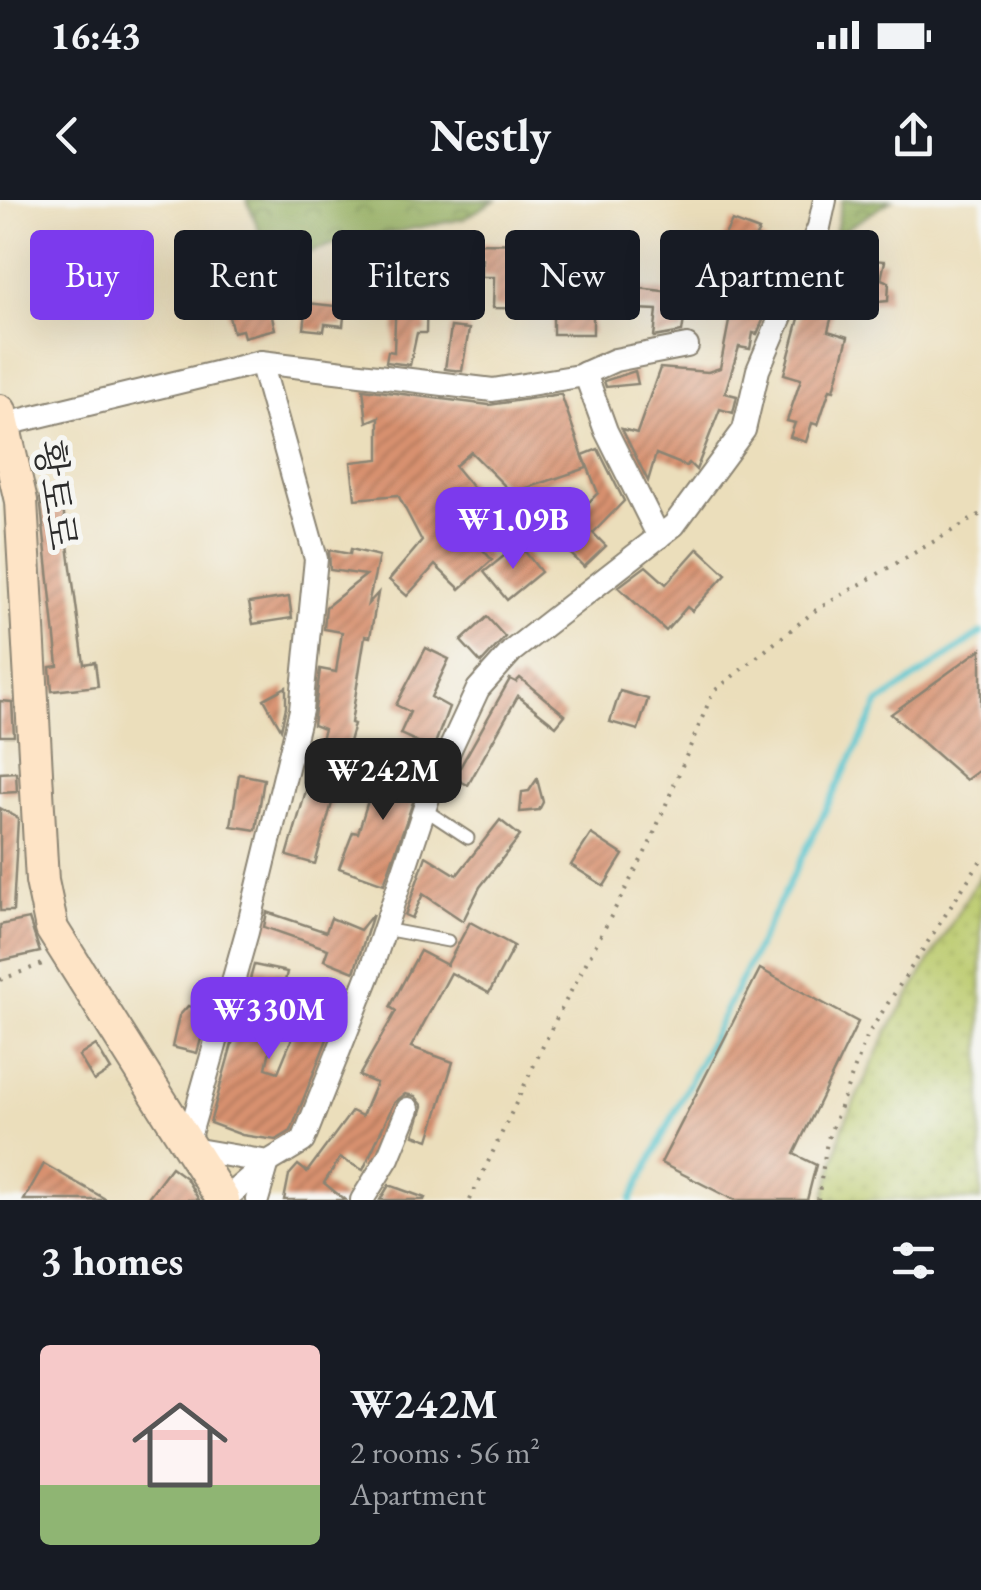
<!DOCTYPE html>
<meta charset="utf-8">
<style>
body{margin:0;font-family:"EB Garamond","Noto Serif KR",serif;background:#20242c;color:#f1f3f6;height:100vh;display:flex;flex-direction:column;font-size:38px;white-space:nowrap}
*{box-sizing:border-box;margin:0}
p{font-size:32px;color:#9ea1a6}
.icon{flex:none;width:55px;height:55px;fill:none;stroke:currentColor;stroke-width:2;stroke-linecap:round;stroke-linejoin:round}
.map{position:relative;height:1000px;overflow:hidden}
.sheet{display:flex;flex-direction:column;background:#171b24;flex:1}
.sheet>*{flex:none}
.top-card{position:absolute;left:30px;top:30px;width:922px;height:90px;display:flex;gap:20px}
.price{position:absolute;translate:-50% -85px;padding:0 22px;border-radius:20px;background:#7c3aed;color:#fff;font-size:32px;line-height:65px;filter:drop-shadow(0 2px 5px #0008)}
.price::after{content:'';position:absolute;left:50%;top:60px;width:30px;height:22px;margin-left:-15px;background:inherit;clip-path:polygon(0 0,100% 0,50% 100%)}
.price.current{background:#222;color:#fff}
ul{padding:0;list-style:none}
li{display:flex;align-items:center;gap:30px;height:250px;padding:0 40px}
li+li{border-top:2px solid #363941}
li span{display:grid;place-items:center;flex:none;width:280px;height:200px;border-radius:10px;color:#555}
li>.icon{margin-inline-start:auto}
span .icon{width:120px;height:120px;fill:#fffc;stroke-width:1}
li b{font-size:42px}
h2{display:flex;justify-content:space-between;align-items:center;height:120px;padding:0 40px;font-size:42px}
.chip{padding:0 35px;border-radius:10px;background:#171b24;box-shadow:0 10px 40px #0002;font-size:35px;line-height:90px}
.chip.current{background:#7c3aed;color:#fff}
.status{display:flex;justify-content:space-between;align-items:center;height:70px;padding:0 50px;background:#171b24;direction:ltr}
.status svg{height:28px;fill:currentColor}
header{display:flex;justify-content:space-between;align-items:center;height:130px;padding:0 40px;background:#171b24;font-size:45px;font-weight:700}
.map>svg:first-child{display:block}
.grass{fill:url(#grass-dots);stroke:#747b4c;stroke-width:2.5}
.forest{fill:url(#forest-crowns);stroke:#606d46;stroke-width:2.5}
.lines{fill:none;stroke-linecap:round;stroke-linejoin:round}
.stream{stroke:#56c4cd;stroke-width:6}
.building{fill:url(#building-hatch)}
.service-casing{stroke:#8b8473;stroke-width:15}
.minor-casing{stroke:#8b8473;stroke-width:26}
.secondary-casing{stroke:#8b8473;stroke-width:36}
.path{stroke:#8b8473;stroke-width:4;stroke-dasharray:2.5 8;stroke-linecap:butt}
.service{stroke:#fff;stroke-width:11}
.minor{stroke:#fff;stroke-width:22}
.secondary{stroke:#fee4c6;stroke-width:32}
.labels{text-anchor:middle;stroke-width:10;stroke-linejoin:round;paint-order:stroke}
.street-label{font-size:38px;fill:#2b2b2b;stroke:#f6f6f2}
</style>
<div class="status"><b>16:43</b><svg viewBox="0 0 49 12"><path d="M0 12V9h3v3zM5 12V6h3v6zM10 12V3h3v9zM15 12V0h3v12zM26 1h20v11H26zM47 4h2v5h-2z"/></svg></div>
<header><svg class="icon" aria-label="back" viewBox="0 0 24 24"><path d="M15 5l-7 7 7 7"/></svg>Nestly<svg class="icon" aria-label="share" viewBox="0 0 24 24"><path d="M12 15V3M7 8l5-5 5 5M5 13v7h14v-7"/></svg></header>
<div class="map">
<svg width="981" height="1000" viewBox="0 0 981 1000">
<defs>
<pattern id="grass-dots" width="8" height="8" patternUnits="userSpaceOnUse" patternTransform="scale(2.5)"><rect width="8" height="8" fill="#bccb6e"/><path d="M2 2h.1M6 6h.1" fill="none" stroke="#a2ae5f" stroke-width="1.8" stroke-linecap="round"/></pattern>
<pattern id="forest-crowns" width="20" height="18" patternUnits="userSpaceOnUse" patternTransform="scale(2.5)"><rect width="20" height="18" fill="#95af61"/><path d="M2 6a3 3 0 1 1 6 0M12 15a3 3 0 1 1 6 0" fill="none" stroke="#7a8f50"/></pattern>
<pattern id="building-hatch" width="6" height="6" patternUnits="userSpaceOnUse" patternTransform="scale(2.5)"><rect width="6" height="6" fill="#d8916f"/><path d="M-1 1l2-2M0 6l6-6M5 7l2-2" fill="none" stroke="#af775b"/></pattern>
</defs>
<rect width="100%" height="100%" fill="#f6f6f2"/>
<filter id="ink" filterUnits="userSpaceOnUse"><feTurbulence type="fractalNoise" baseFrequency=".01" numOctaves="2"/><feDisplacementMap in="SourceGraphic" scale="20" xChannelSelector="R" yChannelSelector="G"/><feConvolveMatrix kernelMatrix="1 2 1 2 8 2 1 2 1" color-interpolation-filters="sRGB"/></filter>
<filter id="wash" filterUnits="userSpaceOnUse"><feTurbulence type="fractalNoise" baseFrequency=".0048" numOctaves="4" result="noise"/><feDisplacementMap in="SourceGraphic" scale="40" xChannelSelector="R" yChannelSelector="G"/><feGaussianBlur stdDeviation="2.25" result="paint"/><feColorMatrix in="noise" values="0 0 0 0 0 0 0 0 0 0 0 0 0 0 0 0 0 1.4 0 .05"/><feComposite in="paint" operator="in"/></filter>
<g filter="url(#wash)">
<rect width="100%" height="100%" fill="#ebdebb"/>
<path class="grass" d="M981 673V1000H824L843 926 888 831Z"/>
<g class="forest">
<path d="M247 0H495L463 19 334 44 273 65Z"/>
<path d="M842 0H892L835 36Z"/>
</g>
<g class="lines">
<path class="stream" d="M631 1000 879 503 981 433"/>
</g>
<g id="blocks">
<g class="building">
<path d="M732 21 759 31 756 36 766 41 763 48 769 50 760 70 717 51Z"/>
<path d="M471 43 549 44V72L540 73V109L493 108 494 77H482V59H471Z"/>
<path d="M850 58 885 61 881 79 889 82 888 101 844 105Z"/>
<path d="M239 73 247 95 265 90 275 129 244 137 242 130 233 132 224 97 206 104 199 87Z"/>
<path d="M638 88 688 94 682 132 654 137 657 110 636 109Z"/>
<path d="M396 89 427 90 426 133H417L410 165 386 162 388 151 394 152Z"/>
<path d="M804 100 834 108 828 131 848 137 834 190 830 189 818 225 812 223 806 242 790 237 795 223 787 221 801 179 784 174Z"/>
<path d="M307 103 345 107 343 126 325 124 324 131 304 129Z"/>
<path d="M732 106 759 112 758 117 764 118 757 134 753 133 750 149 739 147 725 193 737 196 733 213 720 209 696 270 689 263 686 266 656 254 648 281 622 229 637 233 660 168 708 172 720 168Z"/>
<rect x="553" y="109" width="40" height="25"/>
<path d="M451 127 469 129 462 171 445 169Z"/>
<path d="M635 171 638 184 606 187 604 181Z"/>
<path d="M363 189 489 205 561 194 587 268 512 293 471 252 455 266 482 299 449 312 492 360 460 389 435 365 407 396 389 380 422 341 398 295 355 299 351 262 379 259V217L367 222Z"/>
<path d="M598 249 624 301 593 333 606 346 584 367 554 337 598 293 583 255Z"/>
<path d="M61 293 84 464 95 462 98 486 52 491 50 467 58 466 40 296Z"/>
<path d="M519 344 541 372 507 400 484 372Z"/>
<path d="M698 348 726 374 692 411 687 407 666 431 618 387 646 366 666 384Z"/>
<path d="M351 349 379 356 368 404 378 393 370 437 365 436 351 523 354 524 315 664 287 656 324 529 313 525 320 469 336 472 342 432 324 429 326 407 366 375 330 370 329 350 350 354Z"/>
<path d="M289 397 292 418 253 424 249 403Z"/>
<path d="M487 417 505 437 481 463 461 441Z"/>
<path d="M426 448 449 459 431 497 449 507 433 549 400 534 410 512 396 505Z"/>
<path d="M981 449V569L966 580 891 514Z"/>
<path d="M520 478 565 515 556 526 518 496 468 585 454 578 510 479 516 482Z"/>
<path d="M286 487V507L281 529 264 499Z"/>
<path d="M620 491 648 499 638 530 610 522Z"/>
<path d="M0 501 12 502 14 536H0Z"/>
<path d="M416 555 428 560 384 684 339 668 353 632 358 633 379 565 408 577Z"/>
<path d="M16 572 17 592 0 593V573Z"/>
<path d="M239 574 264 579 256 630 231 626Z"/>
<path d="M537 579 543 602 539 610 520 612 522 592 529 591Z"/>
<path d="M0 608 18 618 13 711H0Z"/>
<path d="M500 620 520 636 480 687 463 721 423 694 412 718 405 715 426 656 457 675Z"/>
<path d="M591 634 623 655 604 686 571 665Z"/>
<path d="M267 712 326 732 331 718 360 730 373 714 354 772 324 760 328 749 264 727Z"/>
<path d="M29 719 40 752 0 761V725Z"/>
<path d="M470 722 514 746 489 793 451 773 411 847 453 862 429 940 414 935 423 906 415 896 405 894 394 903 363 970 340 958 324 983 345 1000H284L289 975 298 965 307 972 352 911 362 916 376 883 359 876 396 811 390 807 420 751 447 765Z"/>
<path d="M254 765 287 772 266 868 278 872 307 802 338 811 291 931 276 940 242 935 210 923Z"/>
<path d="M760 769 858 822 794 954 816 965 807 1000H734L661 963Z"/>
<path d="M188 806 209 811 197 853 172 847 179 816Z"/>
<path d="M96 845 111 870 94 881 79 856Z"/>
<path d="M44 964 107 1000H24Z"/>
<path d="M171 967 186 978 199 1000H146Z"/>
<path d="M389 985 425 998 424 1000H380Z"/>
</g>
</g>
</g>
<g filter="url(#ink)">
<use href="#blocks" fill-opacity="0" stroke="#8b8473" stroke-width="2.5"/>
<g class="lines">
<g class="service-casing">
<g id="service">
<path d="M424 609 468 638"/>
<path d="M384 729 448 741"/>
</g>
</g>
<g class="minor-casing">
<g id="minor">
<path d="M585 173 606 231 659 337"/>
<path d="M6 224 261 162 493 190 579 176 615 160 687 146"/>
<path d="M224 1000 268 962 303 941 370 772 430 592 478 489 512 451 674 325 744 230 758 170 819 27 825 0"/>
<path d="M257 1000 268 962 186 948 247 732 301 510 316 359 261 162"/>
<path d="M362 1000 388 958 408 909"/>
</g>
</g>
<g class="secondary-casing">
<path id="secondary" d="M0 211 21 301 42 681 52 729 223 1000"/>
</g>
<g class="path">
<path d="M0 780 45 763"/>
<path d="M470 1000 554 823 649 645 713 492 816 410 981 314"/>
<path d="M818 1000 827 941 868 834 981 660"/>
</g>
<use href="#service" class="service"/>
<use href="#minor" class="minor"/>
<use href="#secondary" class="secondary"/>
</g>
</g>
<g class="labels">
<g class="street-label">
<text transform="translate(56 295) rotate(82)" y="13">황토로</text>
</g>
</g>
</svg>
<b class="price" style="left:513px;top:372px">₩1.09B</b>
<b class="price current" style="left:383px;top:623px">₩242M</b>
<b class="price" style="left:269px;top:862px">₩330M</b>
<div class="top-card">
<a class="chip current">Buy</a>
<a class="chip">Rent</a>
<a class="chip">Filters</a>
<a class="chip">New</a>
<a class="chip">Apartment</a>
</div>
</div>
<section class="sheet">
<h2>3 homes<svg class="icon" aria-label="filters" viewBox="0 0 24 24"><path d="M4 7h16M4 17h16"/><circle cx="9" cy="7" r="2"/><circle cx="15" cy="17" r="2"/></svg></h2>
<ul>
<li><span style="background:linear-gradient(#f6c9c9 70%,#8fb573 0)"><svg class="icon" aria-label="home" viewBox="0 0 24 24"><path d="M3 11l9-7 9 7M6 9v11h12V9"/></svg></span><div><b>₩242M</b><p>2 rooms · 56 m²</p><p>Apartment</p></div></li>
</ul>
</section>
